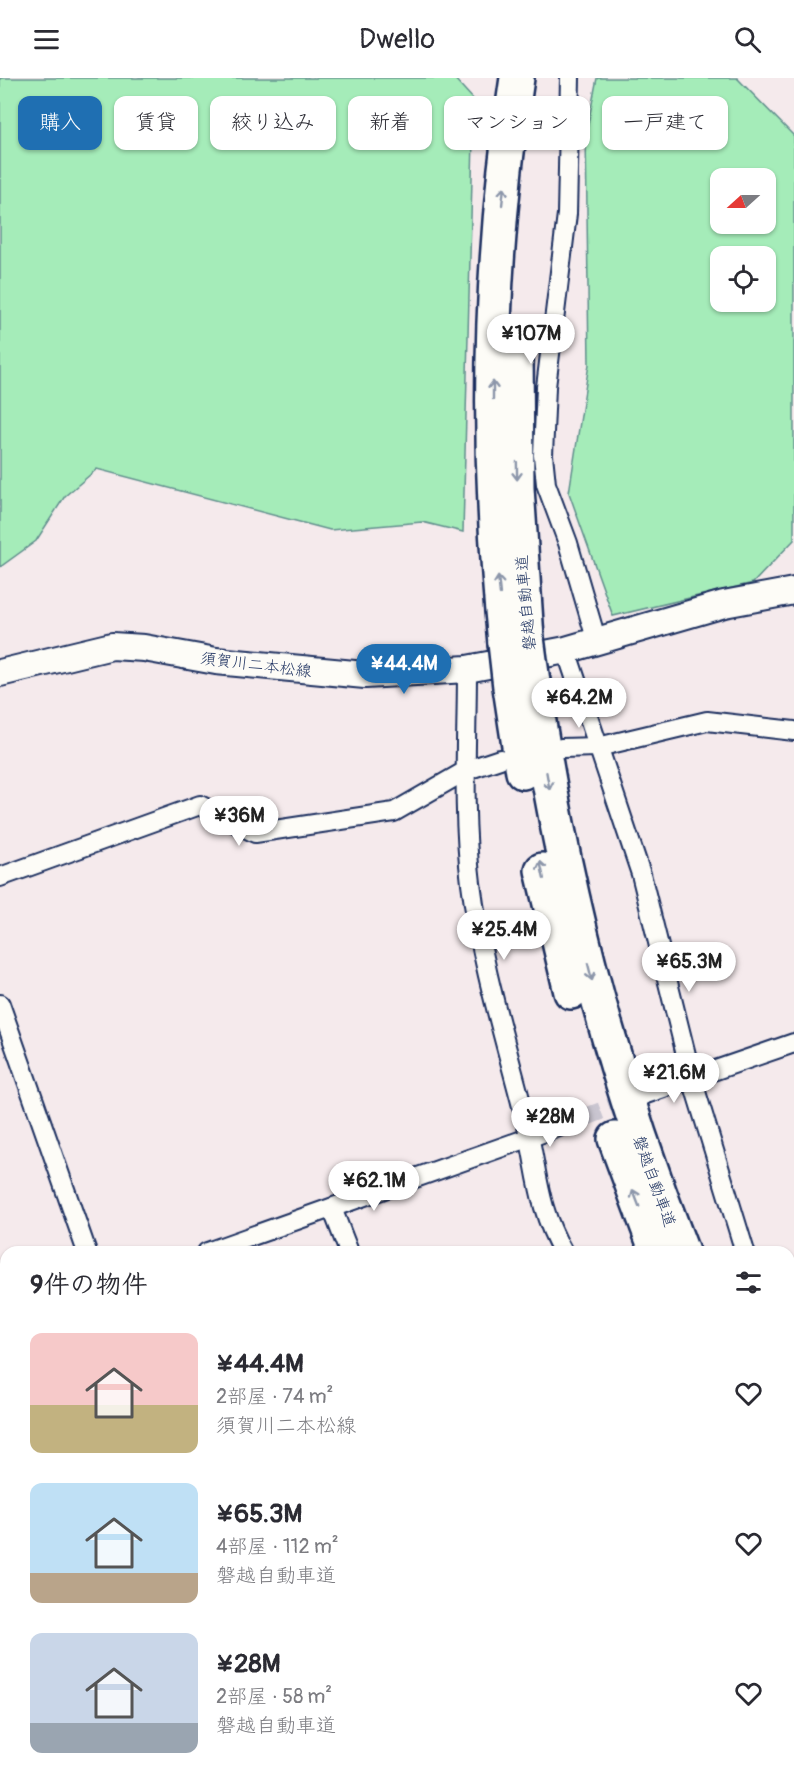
<!DOCTYPE html>
<html lang="ja">
<meta charset="utf-8">
<style>
body{margin:0;font-family:Pangolin,"Klee One",sans-serif;background:#f2f2f3;color:#2b2b33;height:100vh;display:flex;flex-direction:column;font-size:22px;white-space:nowrap}
*{box-sizing:border-box;margin:0}
p{font-size:20px;color:#7c7c81}
.icon{flex:none;width:33px;height:33px;fill:none;stroke:currentColor;stroke-width:2;stroke-linecap:round;stroke-linejoin:round}
.map{position:relative;flex:1;overflow:hidden}
.side{position:absolute;left:0px;top:1168px;width:795px;height:536px;display:flex;flex-direction:column;background:#fff;border-radius:18px 18px 0 0;box-shadow:0 2px 4px #0004}
.side>*{flex:none}
.top-card{position:absolute;left:18px;top:18px;width:759px;height:54px;display:flex;gap:12px}
.needle{width:39px;rotate:249deg}
.controls{position:absolute;left:710px;top:90px;display:grid;gap:12px}
.controls a{display:grid;place-items:center;width:66px;height:66px;border-radius:12px;background:#fff;box-shadow:0 2px 4px #0004;font-size:30px}
.price{position:absolute;translate:-50% -51px;padding:0 14px;border-radius:21px;background:#fff;color:#222;font-size:20px;line-height:39px;filter:drop-shadow(0 2px 3px #0008)}
.price::after{content:'';position:absolute;left:50%;top:36px;width:18px;height:14px;margin-left:-9px;background:inherit;clip-path:polygon(0 0,100% 0,50% 100%)}
.price.selected{background:#1f6fb2;color:#fff}
ul{padding:0;list-style:none}
li{display:flex;align-items:center;gap:18px;height:150px;padding:0 30px}
li span{display:grid;place-items:center;flex:none;width:168px;height:120px;border-radius:12px;color:#555}
li>.icon{margin-inline-start:auto}
span .icon{width:72px;height:72px;fill:#fffc;stroke-width:1}
li b{font-size:26px}
h2{display:flex;justify-content:space-between;align-items:center;height:72px;padding:0 30px;font-size:26px}
.chip{padding:0 21px;border-radius:12px;background:#fff;box-shadow:0 2px 4px #0004;font-size:21px;line-height:54px}
.chip.selected{background:#1f6fb2;color:#fff}
header{display:flex;justify-content:space-between;align-items:center;height:78px;padding:0 30px;background:#fff;font-size:27px;font-weight:600}
.map>svg:first-child{display:block}
.green{fill:#a5ecb9;stroke:#608e8c;stroke-width:1.5;fill-rule:evenodd}
.lines{fill:none;stroke-linecap:round;stroke-linejoin:round}
.street-tunnel{stroke:#c9c5d0;stroke-width:18;stroke-dasharray:18 9;stroke-linecap:butt}
.street-casing{stroke:#1b2f5e;stroke-width:22}
.secondary-casing{stroke:#1b2f5e;stroke-width:30}
.highway-casing{stroke:#1b2f5e;stroke-width:38}
.street{stroke:#fdfcf7;stroke-width:18}
.secondary{stroke:#fdfcf7;stroke-width:26}
.highway{stroke:#fdfcf7;stroke-width:33}
.highway-bridge-casing{stroke:#1b2f5e;stroke-width:38;stroke-linecap:butt}
.highway-bridge{stroke:#fdfcf7;stroke-width:33}
.oneway{stroke:#8c96aa}
.labels{text-anchor:middle;stroke-width:6;stroke-linejoin:round;paint-order:stroke}
.street-label{font-size:16px;fill:#1b2f5e;stroke:#fdfcf7}
</style>
<header><svg class="icon" aria-label="menu" viewBox="0 0 24 24"><path d="M4 6h16M4 12h16M4 18h16"/></svg>Dwello<svg class="icon" aria-label="search" viewBox="0 0 24 24"><circle cx="10" cy="10" r="6"/><path d="M15 15l6 6"/></svg></header>
<div class="map">
<svg width="794" height="1703" viewBox="0 0 794 1703">
<rect width="100%" height="100%" fill="#f5eaec"/>
<filter id="ink" filterUnits="userSpaceOnUse"><feTurbulence type="fractalNoise" baseFrequency=".0167" numOctaves="2"/><feDisplacementMap in="SourceGraphic" scale="12" xChannelSelector="R" yChannelSelector="G"/><feConvolveMatrix kernelMatrix="1 2 1 2 8 2 1 2 1" color-interpolation-filters="sRGB"/></filter>
<g filter="url(#ink)">
<g class="green">
<path d="M0 0H454L474 22 463 454 422 444 330 452 97 391 65 418 36 463 0 489Z"/>
<path d="M597 0H737L794 58V462L753 505 613 538 569 415 589 286 586 56ZM720 100H765V146H720ZM720 178H765V224H720Z"/>
</g>
<g class="lines">
<path class="street-tunnel" d="M559 1049 636 1020"/>
<g class="street-casing">
<g id="street">
<path d="M570 0 567 136 546 309 543 377 546 406 568 465 597 564"/>
<path d="M566 572 641 796 692 1001 745 1174"/>
<path d="M467 591C467 662 462 734 471 805 481 886 506 965 526 1044 538 1093 537 1129 563 1174"/>
<path d="M561 670 598 669 707 643 794 653"/>
<path d="M0 799 200 727 255 755 394 734 467 692 500 681"/>
<path d="M0 926 87 1174"/>
<path d="M646 1016 794 965"/>
<path d="M332 1130 349 1174"/>
<path d="M207 1174 559 1049"/>
<path d="M789 1233 794 1231"/>
<path d="M0 1292 6 1287"/>
<path d="M789 1300 794 1312"/>
<path d="M789 1581 794 1591"/>
<path d="M789 1609 794 1605"/>
<path d="M271 1698 272 1703"/>
<path d="M636 1703 642 1698"/>
</g>
</g>
<g class="secondary-casing">
<path id="secondary" d="M0 595 112 568 144 570 216 583 365 597 467 591 566 572 724 526 794 513"/>
</g>
<g class="highway-casing">
<g id="highway">
<path d="M516 268 517 410 527 560"/>
<path d="M505 565C486 377 488 187 517 0"/>
<path d="M533 604C561 802 609 989 682 1174"/>
<path d="M510 609 523 694"/>
<path d="M542 792 571 914"/>
<path d="M615 1061 657 1174"/>
<path d="M789 1412 794 1423"/>
<path d="M789 1465 794 1475"/>
</g>
</g>
<use href="#street" class="street"/>
<use href="#secondary" class="secondary"/>
<use href="#highway" class="highway"/>
<g class="highway-bridge-casing">
<g id="highway-bridge">
<path d="M527 560 533 604"/>
<path d="M505 565 510 609"/>
</g>
</g>
<use href="#highway-bridge" class="highway-bridge"/>
</g>
<defs><path id="oneway-shaft" d="M-6 0H5M1.5-3L5.5 0L1.5 3" fill="none" stroke-width="1.6" stroke-linecap="round" stroke-linejoin="round" transform="scale(1.5)"/></defs>
<g class="oneway">
<use href="#oneway-shaft" transform="translate(503 118) rotate(-84)"/>
<use href="#oneway-shaft" transform="translate(493 312) rotate(-90)"/>
<use href="#oneway-shaft" transform="translate(517 393) rotate(89)"/>
<use href="#oneway-shaft" transform="translate(499 507) rotate(-96)"/>
<use href="#oneway-shaft" transform="translate(548 703) rotate(80)"/>
<use href="#oneway-shaft" transform="translate(542 792) rotate(-102)"/>
<use href="#oneway-shaft" transform="translate(590 894) rotate(76)"/>
<use href="#oneway-shaft" transform="translate(636 1120) rotate(-111)"/>
</g>
</g>
<g class="labels">
<g class="street-label">
<text transform="translate(525 525) rotate(-95)" y="6">磐越自動車道</text>
<text transform="translate(256 586) rotate(7)" y="6">須賀川二本松線</text>
<text transform="translate(655 1103) rotate(70)" y="6">磐越自動車道</text>
</g>
</g>
</svg>
<div class="controls">
<a><svg class="needle" viewBox="-14 -14 28 28"><path d="M0-13l5 13h-10z" fill="#e53935"/><path d="M0 13l5-13h-10z" fill="#7c7c81"/></svg></a>
<a><svg class="icon" aria-label="locate" viewBox="0 0 24 24"><circle cx="12" cy="12" r="6"/><path d="M12 2v4M12 18v4M2 12h4M18 12h4"/></svg></a>
</div>
<b class="price" style="left:531px;top:287px">¥107M</b>
<b class="price selected" style="left:404px;top:617px">¥44.4M</b>
<b class="price" style="left:579px;top:651px">¥64.2M</b>
<b class="price" style="left:239px;top:769px">¥36M</b>
<b class="price" style="left:504px;top:883px">¥25.4M</b>
<b class="price" style="left:689px;top:915px">¥65.3M</b>
<b class="price" style="left:674px;top:1026px">¥21.6M</b>
<b class="price" style="left:550px;top:1070px">¥28M</b>
<b class="price" style="left:374px;top:1134px">¥62.1M</b>
<div class="top-card">
<a class="chip selected">購入</a>
<a class="chip">賃貸</a>
<a class="chip">絞り込み</a>
<a class="chip">新着</a>
<a class="chip">マンション</a>
<a class="chip">一戸建て</a>
</div>
<section class="side">
<h2>9件の物件<svg class="icon" aria-label="filters" viewBox="0 0 24 24"><path d="M4 7h16M4 17h16"/><circle cx="9" cy="7" r="2"/><circle cx="15" cy="17" r="2"/></svg></h2>
<ul>
<li><span style="background:linear-gradient(#f6c9c9 60%,#c2b280 0)"><svg class="icon" aria-label="home" viewBox="0 0 24 24"><path d="M3 11l9-7 9 7M6 9v11h12V9"/></svg></span><div><b>¥44.4M</b><p>2部屋 · 74 m²</p><p>須賀川二本松線</p></div><svg class="icon" aria-label="heart" viewBox="0 0 24 24"><path d="M12 20l-8-8c-3-5 5-10 8-4 3-6 11-1 8 4z"/></svg></li>
<li><span style="background:linear-gradient(#bfe0f5 75%,#b9a48a 0)"><svg class="icon" aria-label="home" viewBox="0 0 24 24"><path d="M3 11l9-7 9 7M6 9v11h12V9"/></svg></span><div><b>¥65.3M</b><p>4部屋 · 112 m²</p><p>磐越自動車道</p></div><svg class="icon" aria-label="heart" viewBox="0 0 24 24"><path d="M12 20l-8-8c-3-5 5-10 8-4 3-6 11-1 8 4z"/></svg></li>
<li><span style="background:linear-gradient(#c9d6e8 75%,#9aa5b1 0)"><svg class="icon" aria-label="home" viewBox="0 0 24 24"><path d="M3 11l9-7 9 7M6 9v11h12V9"/></svg></span><div><b>¥28M</b><p>2部屋 · 58 m²</p><p>磐越自動車道</p></div><svg class="icon" aria-label="heart" viewBox="0 0 24 24"><path d="M12 20l-8-8c-3-5 5-10 8-4 3-6 11-1 8 4z"/></svg></li>
</ul>
</section>
</div>
